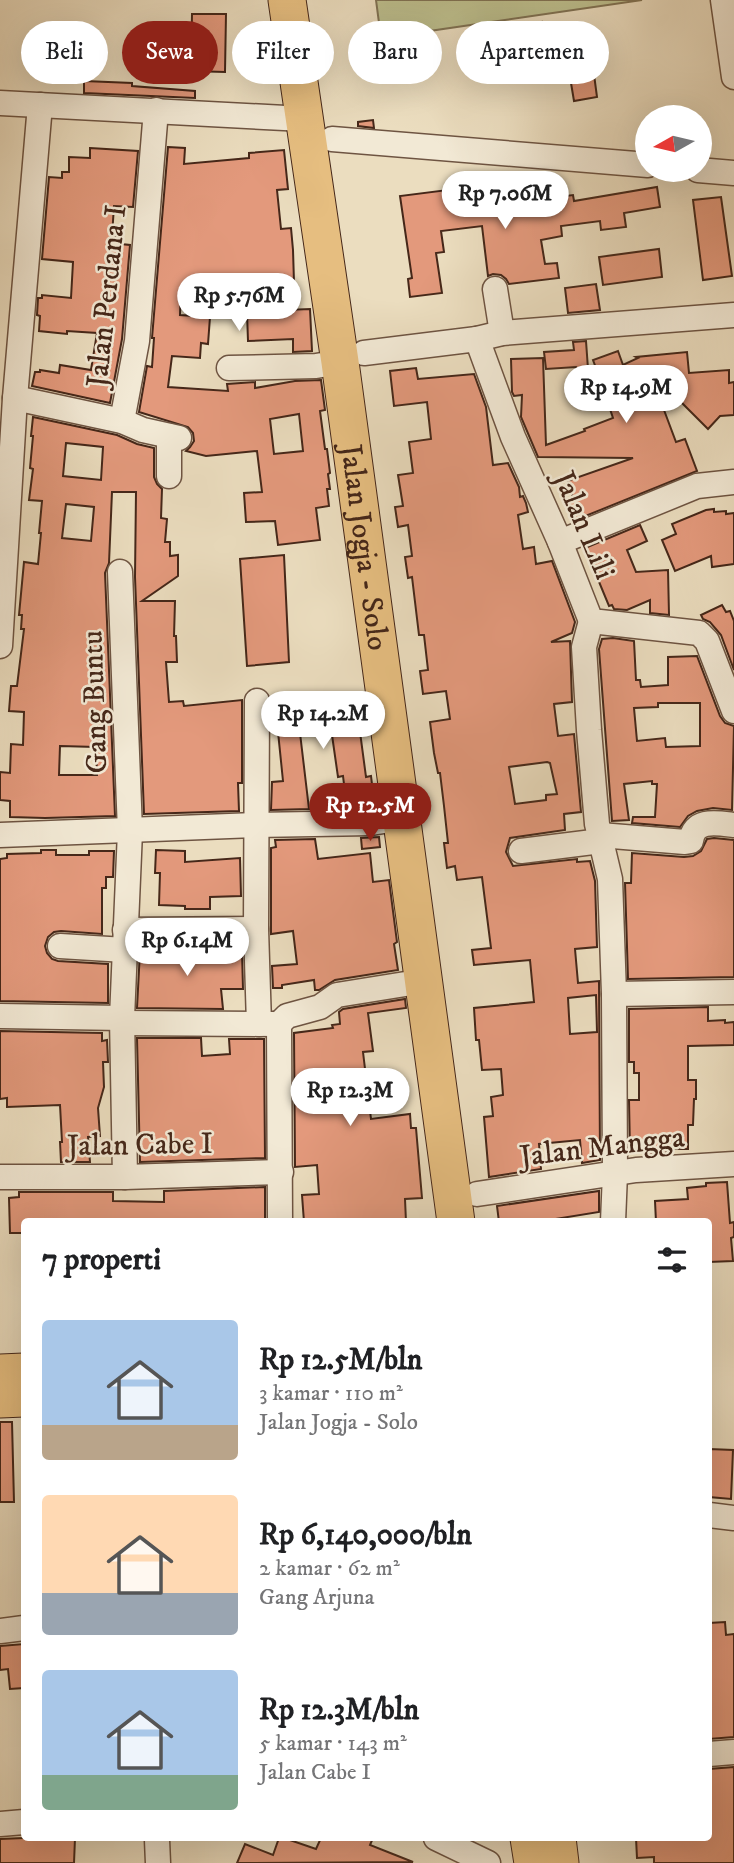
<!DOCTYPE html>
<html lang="id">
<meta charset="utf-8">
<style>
body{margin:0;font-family:"IM FELL DW Pica",serif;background:#f6f6f6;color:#202124;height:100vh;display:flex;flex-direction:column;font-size:26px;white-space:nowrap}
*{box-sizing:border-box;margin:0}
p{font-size:23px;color:#757577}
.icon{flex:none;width:38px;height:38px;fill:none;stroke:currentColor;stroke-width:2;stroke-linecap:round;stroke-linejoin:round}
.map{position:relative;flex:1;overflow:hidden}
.sheet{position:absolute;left:21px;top:1218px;width:691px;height:623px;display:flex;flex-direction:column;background:#fff;border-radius:7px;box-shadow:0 7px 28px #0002}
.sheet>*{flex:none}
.banner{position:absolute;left:21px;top:21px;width:693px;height:63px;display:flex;gap:14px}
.needle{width:46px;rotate:262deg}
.buttons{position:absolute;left:635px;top:105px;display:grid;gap:14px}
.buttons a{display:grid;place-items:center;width:77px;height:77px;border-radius:50%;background:#fff;box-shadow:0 7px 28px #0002;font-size:35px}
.price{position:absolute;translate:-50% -60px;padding:0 16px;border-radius:24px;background:#fff;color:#222;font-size:23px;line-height:46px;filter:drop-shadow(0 2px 4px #0008)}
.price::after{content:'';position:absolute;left:50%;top:42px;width:21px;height:16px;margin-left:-10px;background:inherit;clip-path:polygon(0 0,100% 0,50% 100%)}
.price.selected{background:#8f2418;color:#fff}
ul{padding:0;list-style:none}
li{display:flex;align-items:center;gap:21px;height:175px;padding:0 21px}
li span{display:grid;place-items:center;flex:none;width:196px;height:140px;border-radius:7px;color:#555}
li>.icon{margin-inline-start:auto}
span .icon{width:84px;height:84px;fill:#fffc;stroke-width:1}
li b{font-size:30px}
h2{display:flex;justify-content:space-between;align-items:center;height:84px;padding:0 21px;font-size:30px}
.tag{padding:0 24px;border-radius:32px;background:#fff;box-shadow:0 7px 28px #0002;font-size:24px;line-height:63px}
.tag.selected{background:#8f2418;color:#fff}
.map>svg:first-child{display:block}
.green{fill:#bdbf8e;stroke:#817354;stroke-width:2}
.building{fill:#e3997c;stroke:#452719;stroke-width:2;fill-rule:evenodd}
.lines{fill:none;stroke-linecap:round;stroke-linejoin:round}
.minor-casing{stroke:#6e5442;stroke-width:27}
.highway-casing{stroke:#452719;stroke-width:39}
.minor{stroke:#f2e9d5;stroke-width:24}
.highway{stroke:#e6be80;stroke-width:37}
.labels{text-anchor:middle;stroke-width:5;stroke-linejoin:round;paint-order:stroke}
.street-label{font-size:30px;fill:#452719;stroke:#f2e9d5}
</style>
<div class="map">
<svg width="734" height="1863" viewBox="0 0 734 1863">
<rect width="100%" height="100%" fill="#ebddbf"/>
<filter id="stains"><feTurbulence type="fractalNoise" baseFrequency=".00286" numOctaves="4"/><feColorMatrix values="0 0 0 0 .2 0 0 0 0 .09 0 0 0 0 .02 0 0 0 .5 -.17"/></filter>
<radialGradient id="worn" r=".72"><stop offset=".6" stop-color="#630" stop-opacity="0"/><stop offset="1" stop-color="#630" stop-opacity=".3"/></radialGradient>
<path class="green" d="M376 0H642L381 38Z"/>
<g class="building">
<path d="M192 14H226L225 72 191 71Z"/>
<path d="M542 22 544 35 483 44 481 31Z"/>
<path d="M593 67 597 97 574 101 569 71Z"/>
<path d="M84 81 132 83V86L195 91V98L84 93Z"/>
<path d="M373 120 374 128 358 126V122Z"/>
<path d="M168 147 185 148 184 164 249 158V153L284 150 288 189 277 190 281 229 291 228 293 250 294 282 285 283 286 310 310 309 312 351 293 352V339L248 341 247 313H232L230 287 181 289 180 315 210 317 208 344 201 343 200 358 172 356 168 387 228 391 227 384 255 382V388L295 381 321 380 325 410 320 411 325 449H327L330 473 328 474 330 489H327L329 506 316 508 320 540 278 545 275 521 246 522 244 493 262 492 257 451 206 456 186 451 190 447 194 441 193 433 188 427 139 412 147 366 152 367 154 338H152ZM299 414 303 451 274 454 270 419Z"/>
<path d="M90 148 138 151 133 207 114 206 112 236 121 237V244L130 245 122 339 110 403 32 386 35 372H40V370L59 373 60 365 91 370 97 333 67 331V334L39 331 40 316 37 315 38 298H42V295L71 298 73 262 42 259 49 177 62 178V172H69V157L90 158Z"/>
<path d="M657 187 660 207 624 213 626 227 601 230 600 221 561 226 562 236 541 240 545 264 557 263 559 278 509 284 506 279 501 275 493 274 488 276 482 226 441 231 444 252 436 253 442 293 410 297 408 279 412 278 400 196 463 188 465 209 573 195 574 201Z"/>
<path d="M721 197 732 276 703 280 693 200Z"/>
<path d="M659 249 662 277 603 285 599 257Z"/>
<path d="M596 284 600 310 568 313 565 288Z"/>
<path d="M586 341 588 369 577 371 576 367 546 369 544 352 574 350 573 342Z"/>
<path d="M618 351 623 365 638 358 636 357 687 352 689 373 729 370V383L734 382V415L720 416 708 429 649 370 676 442 685 439 697 471 573 521 565 500 573 497 567 481 633 458 538 457 521 417 522 395 514 396 512 392 511 359 543 358 546 445 585 431 584 429 613 418 609 406 610 405 593 360Z"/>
<path d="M416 368 418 379 474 374 486 407 493 465 508 463 519 487 520 497 523 496 526 503 528 512 518 515 523 549 534 547 536 564 552 561 575 622 572 633 551 642 570 641 572 702 554 704 558 736 574 734 581 812 564 814 565 830 510 838 506 852 513 866 577 859V862L590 861 595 881 597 947 575 949 578 983 599 981 600 1160 582 1163 580 1140 539 1144 541 1169 489 1177 484 1117 493 1116 491 1097 503 1095 501 1069 482 1070 479 1040H476L474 1008 534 1002 530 960 474 965 472 950 491 948 482 877 457 880 455 866 447 868 444 843H448L444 806 440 773H438L434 753 430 722 450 719 446 691 423 694 420 671 428 670 424 635H419L412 577 408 578 405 557 412 556 408 525 398 527 395 507 403 506 398 475 413 473 409 442 431 439 427 402 394 406 390 371ZM547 762 550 763 557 794 546 795V800L515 804 509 767ZM596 995 597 1032 570 1034 568 998Z"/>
<path d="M33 417 117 435 137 444 154 448V477L157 484 162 489 161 518 167 519 165 542H170V556L178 555V576L142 601H175L174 636H176L177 662H166L169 702 183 701 184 706 242 700V783H238L239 811 144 814 135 577 136 492H112L109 563 105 573 115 816 45 818 10 817V801L0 800V772L10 773 11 744 23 745 24 712 9 711 11 686H17L24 629H21L22 615H19L24 562 38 564 41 533H39L42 501 29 500 33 469 30 468 33 436H31ZM66 443 103 447 101 480 63 476ZM66 504 94 507 91 541 62 538ZM60 746 96 747 97 775H59Z"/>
<path d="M714 509V512L726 511V514L734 513V564L712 567 711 556 675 571 662 540 676 534 672 524 706 510Z"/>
<path d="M640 525 647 541 627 550 636 572 668 570 669 615 650 613V600L627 610 614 609 612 605 609 606 585 548Z"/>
<path d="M284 555 289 662 247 666 240 559Z"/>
<path d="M722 605 726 612 730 611 734 621V670L721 635 710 622 703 619 701 615Z"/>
<path d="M613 638 634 641 636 680H640L641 687 668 685V657L697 656 720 716 725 723 734 726 732 810 713 808 697 811 688 816 680 827 632 823 633 817H655L657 784H652V781L624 784 629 820 612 821 599 649 602 639ZM658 703H700V746L666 747 665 738 637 741 634 708 658 707Z"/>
<path d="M359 693 365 731 360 732 366 777 371 776 374 801 378 800 379 807 347 809 343 776 338 777 332 735H330V730L300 733 309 809 271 810 272 782 283 781 276 712 283 711V705L329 700 328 697Z"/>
<path d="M379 837 380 847 362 849 361 838Z"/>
<path d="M714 838 734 840V977L628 979 625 883H631L632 853 684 857 693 856 701 851 707 839Z"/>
<path d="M315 839 318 859 370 853 373 882 389 880 397 942 394 944 398 970 335 980 319 990H315L314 980 282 985V988H273L272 966 297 964 293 931 271 934V848L276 847 275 840Z"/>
<path d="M41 850H56V855H89V851H114L113 877H106V888H102V934L61 931 54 932 48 937 45 946 47 953 52 959 58 961 108 964V1003L0 1001V859L7 858V854L41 853Z"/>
<path d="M156 850 185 851V862L240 858 241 896 210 897V909H185V906L159 905 160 873H155Z"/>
<path d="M208 946 209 953 242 952 243 989H221L223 1009 137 1008 140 951H163Z"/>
<path d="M405 999 406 1008 368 1013 373 1051 363 1052 371 1119 410 1114 411 1128H416L422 1198 405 1199 406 1222H304L302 1195 319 1194 317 1165 295 1167 294 1033 333 1028 332 1025 340 1024 339 1012 343 1009Z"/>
<path d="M708 1007V1021L725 1020V1023L734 1022V1045L688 1046V1080H696V1099H694L693 1125H688V1149H666V1153L645 1155V1151H630L629 1100H639V1073H634V1062H629V1009Z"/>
<path d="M0 1031 102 1033V1041L107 1040 108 1062H103L104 1087 98 1108 100 1136 88 1137 90 1162H61L60 1142H62L60 1105 7 1107V1098L0 1099Z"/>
<path d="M137 1038H201L202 1056 230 1054 229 1039H264L265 1158 140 1162Z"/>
<path d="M727 1182 730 1223 734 1222V1237L731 1238 733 1261 709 1262V1222H656L655 1201 688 1199 687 1188 706 1186V1183Z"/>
<path d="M265 1187V1222L114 1220V1222H24V1233H10L9 1198 19 1197V1192H113V1201L164 1202V1191Z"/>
<path d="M599 1191V1212L537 1222H499L497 1206Z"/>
<path d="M0 1422H12L14 1502H0Z"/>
<path d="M709 1449 733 1450 731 1499 709 1497Z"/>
<path d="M725 1622 726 1635 734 1634V1737L709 1739V1623Z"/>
<path d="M24 1644V1688L10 1689 8 1669 0 1670V1646Z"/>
<path d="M734 1767V1863H654V1857L637 1858 636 1838H709V1769Z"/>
<path d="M24 1838H75L74 1863H0V1839Z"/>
<path d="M279 1838H284L316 1849 321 1838H373L370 1845 413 1862 237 1863 245 1844 273 1855Z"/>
</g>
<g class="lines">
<g class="minor-casing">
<g id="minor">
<path d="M723 0 734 77"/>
<path d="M0 103 304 119"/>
<path d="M332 139 648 165"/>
<path d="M698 170 734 173"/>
<path d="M495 289 502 333"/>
<path d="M477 339 502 333 734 315"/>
<path d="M364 353 477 339 513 437 560 542 591 621 699 633 707 641 734 711"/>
<path d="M229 368 316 366 340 362"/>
<path d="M15 398 122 421 143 430 179 438"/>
<path d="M122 421 137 341 156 110"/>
<path d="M169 436V476"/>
<path d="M560 542 697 486 734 482"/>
<path d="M120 572 130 831 122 1018 125 1177"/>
<path d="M591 621 584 647 589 730 597 824 610 879 614 994 615 1173 613 1222"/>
<path d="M0 646 15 398 40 105"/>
<path d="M257 701 256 929 259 1024"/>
<path d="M0 835 255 825 371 823 403 818"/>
<path d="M600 835 685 842 691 841C694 818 717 823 734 825"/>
<path d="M521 851 601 841"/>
<path d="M125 930 256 929"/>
<path d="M60 946 125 950"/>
<path d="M614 994 734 992"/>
<path d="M0 1016 122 1018"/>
<path d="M123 1023 273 1024"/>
<path d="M0 1177H125L281 1172"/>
<path d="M477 1194 636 1170 734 1164"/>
<path d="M280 1222 279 1024 287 1016 320 1007 337 995 424 981"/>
<path d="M709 1515 734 1518"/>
<path d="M0 1631 24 1628"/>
<path d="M709 1754 734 1752"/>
<path d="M0 1824 24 1822"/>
<path d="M436 1838 488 1863"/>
<path d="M157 1840 158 1863"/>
</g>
</g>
<g class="highway-casing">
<g id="highway">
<path id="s1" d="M287 0 340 362 456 1222"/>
<path d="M0 1373 24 1372"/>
<path d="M0 1399 24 1398"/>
<path d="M529 1838 533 1863"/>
<path d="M557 1838 560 1863"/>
</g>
</g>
<use href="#minor" class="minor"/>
<use href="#highway" class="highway"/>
</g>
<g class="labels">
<g class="street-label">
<text transform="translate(106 296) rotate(-84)" y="10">Jalan Perdana I</text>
<text transform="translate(585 525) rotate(67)" y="10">Jalan Lili</text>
<text dy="10" stroke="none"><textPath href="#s1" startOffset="553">Jalan Jogja - Solo</textPath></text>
<text transform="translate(94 702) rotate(-92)" y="10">Gang Buntu</text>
<text transform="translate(140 1144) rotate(-1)" y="10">Jalan Cabe I</text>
<text transform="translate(602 1146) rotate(-7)" y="10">Jalan Mangga</text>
</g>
</g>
<rect width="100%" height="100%" filter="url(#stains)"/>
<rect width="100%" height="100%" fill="url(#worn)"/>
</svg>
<div class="buttons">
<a><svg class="needle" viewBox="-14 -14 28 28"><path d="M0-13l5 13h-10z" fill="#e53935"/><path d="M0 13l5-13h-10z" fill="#757577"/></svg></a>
</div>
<b class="price" style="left:505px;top:231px">Rp 7.06M</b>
<b class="price" style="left:239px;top:333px">Rp 5.76M</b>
<b class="price" style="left:626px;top:425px">Rp 14.9M</b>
<b class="price" style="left:323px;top:751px">Rp 14.2M</b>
<b class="price selected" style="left:370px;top:843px">Rp 12.5M</b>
<b class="price" style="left:187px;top:978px">Rp 6.14M</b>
<b class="price" style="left:350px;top:1128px">Rp 12.3M</b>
<div class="banner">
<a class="tag">Beli</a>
<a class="tag selected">Sewa</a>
<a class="tag">Filter</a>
<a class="tag">Baru</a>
<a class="tag">Apartemen</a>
</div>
<section class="sheet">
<h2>7 properti<svg class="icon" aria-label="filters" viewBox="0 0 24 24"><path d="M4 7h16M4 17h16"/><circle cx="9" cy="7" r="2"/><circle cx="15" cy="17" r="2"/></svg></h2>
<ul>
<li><span style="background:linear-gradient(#a9c7e8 75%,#b9a48a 0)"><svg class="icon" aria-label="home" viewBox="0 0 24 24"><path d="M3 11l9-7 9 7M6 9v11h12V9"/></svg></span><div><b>Rp 12.5M/bln</b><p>3 kamar · 110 m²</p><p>Jalan Jogja - Solo</p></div></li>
<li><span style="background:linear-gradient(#ffd9b3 70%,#9aa5b1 0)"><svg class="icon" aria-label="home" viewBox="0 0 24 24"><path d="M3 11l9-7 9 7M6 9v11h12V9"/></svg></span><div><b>Rp 6,140,000/bln</b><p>2 kamar · 62 m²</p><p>Gang Arjuna</p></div></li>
<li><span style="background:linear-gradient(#a9c7e8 75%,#7fa58c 0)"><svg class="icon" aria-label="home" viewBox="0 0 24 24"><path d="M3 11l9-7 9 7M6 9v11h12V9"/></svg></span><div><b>Rp 12.3M/bln</b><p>5 kamar · 143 m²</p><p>Jalan Cabe I</p></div></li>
</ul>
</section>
</div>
